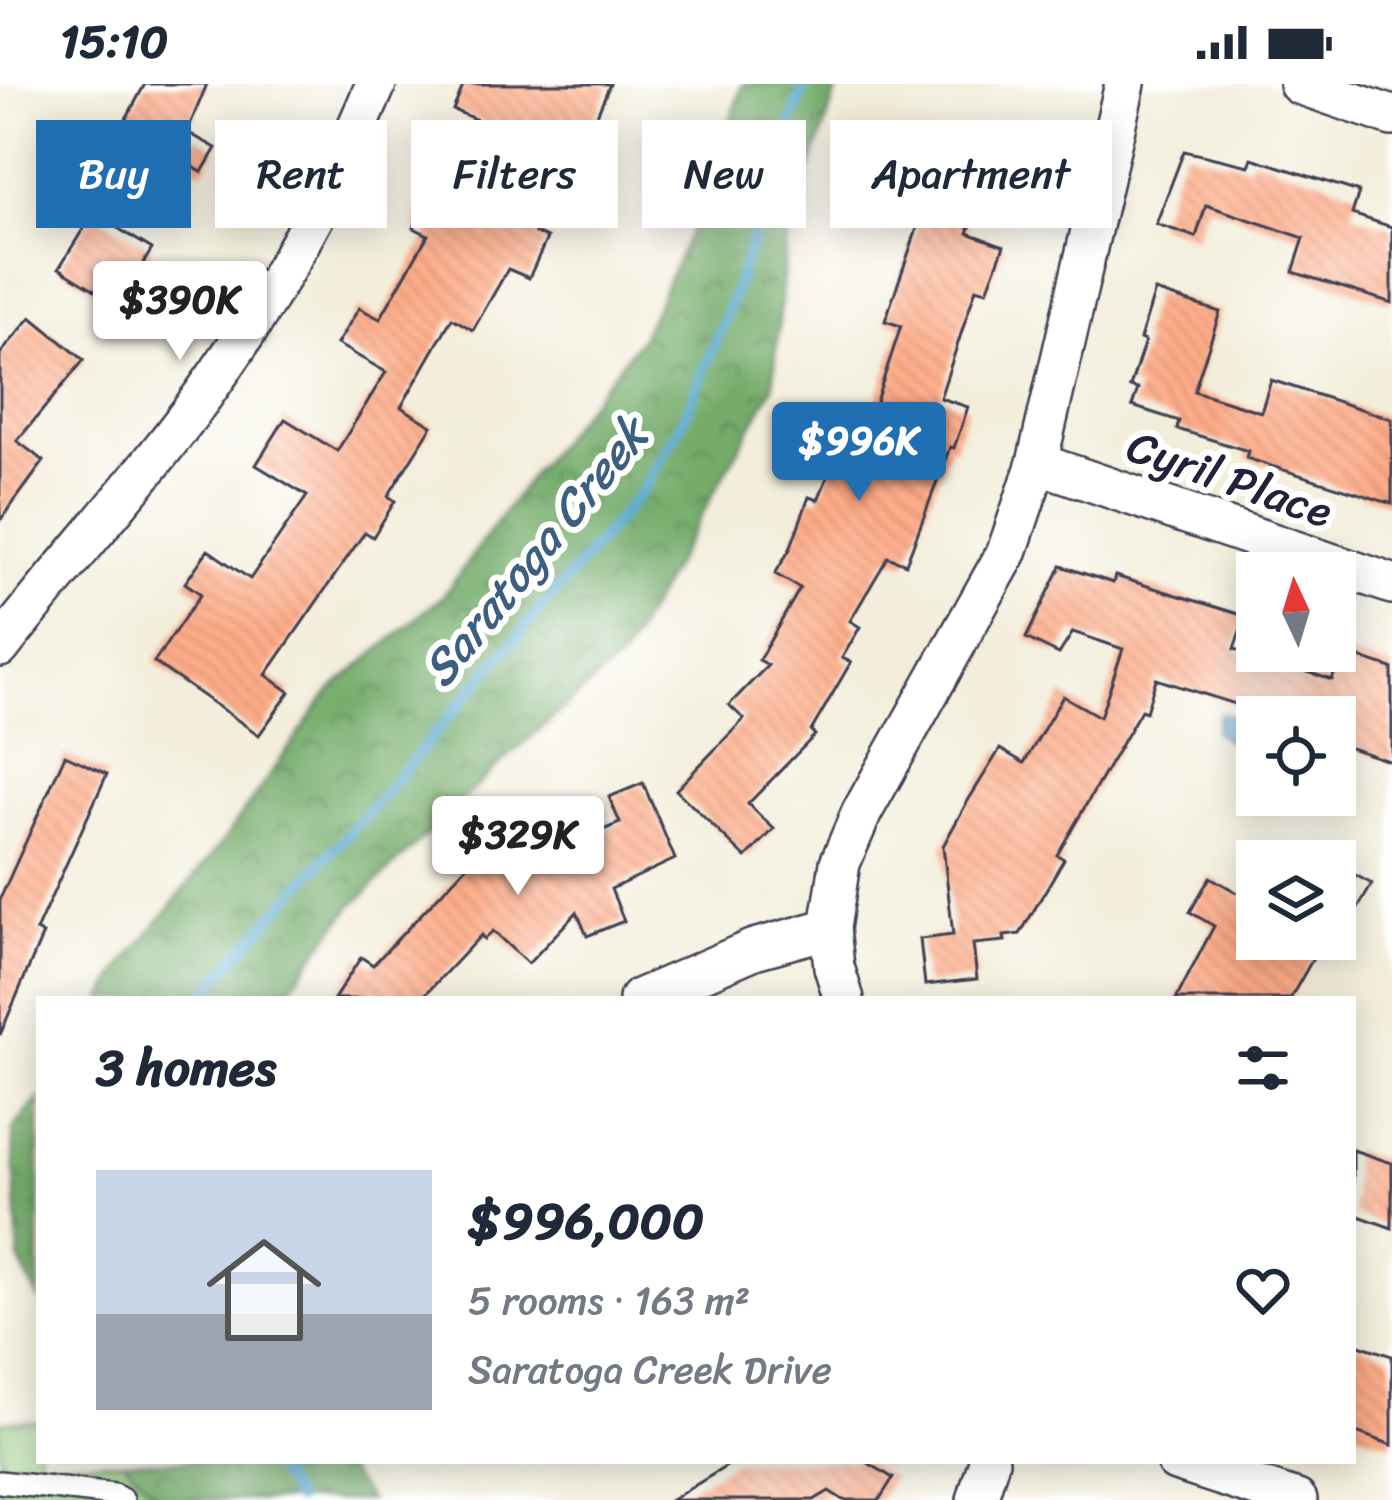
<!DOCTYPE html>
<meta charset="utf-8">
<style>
body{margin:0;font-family:Sriracha,sans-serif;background:#f6f6f7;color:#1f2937;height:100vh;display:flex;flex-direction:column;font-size:45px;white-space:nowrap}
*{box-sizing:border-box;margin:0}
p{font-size:39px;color:#747a83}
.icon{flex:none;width:66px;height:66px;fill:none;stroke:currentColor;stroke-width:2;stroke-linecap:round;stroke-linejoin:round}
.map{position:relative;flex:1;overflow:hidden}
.drawer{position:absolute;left:36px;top:912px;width:1320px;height:468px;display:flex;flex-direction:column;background:#fff;border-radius:0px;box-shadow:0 6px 30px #0003}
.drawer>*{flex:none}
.hud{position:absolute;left:36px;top:36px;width:1320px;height:108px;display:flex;gap:24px}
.needle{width:78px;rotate:356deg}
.tools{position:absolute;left:1236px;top:468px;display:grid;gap:24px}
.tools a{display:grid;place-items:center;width:120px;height:120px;border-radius:0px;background:#fff;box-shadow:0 6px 30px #0003;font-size:60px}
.price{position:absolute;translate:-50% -102px;padding:0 27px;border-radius:12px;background:#fff;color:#222;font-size:39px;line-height:78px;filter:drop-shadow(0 3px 6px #0008)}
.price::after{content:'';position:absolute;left:50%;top:72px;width:36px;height:27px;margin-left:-18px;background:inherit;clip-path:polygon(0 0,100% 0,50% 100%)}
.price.current{background:#1f6fb2;color:#fff}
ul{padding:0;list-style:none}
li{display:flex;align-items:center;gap:36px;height:300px;padding:0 60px}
li span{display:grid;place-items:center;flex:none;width:336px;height:240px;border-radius:0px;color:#555}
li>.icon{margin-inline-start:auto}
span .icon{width:144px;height:144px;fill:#fffc;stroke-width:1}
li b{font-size:51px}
h2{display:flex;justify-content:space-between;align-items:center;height:144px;padding:0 60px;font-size:51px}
.pill{padding:0 42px;border-radius:0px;background:#fff;box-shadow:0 6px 30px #0003;font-size:42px;line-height:108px}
.pill.current{background:#1f6fb2;color:#fff}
.status{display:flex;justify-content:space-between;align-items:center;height:84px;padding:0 60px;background:#fff;direction:ltr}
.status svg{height:33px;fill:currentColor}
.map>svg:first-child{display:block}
.green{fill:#91c87a;stroke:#5a755a;stroke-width:3}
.forest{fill:url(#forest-crowns);stroke:#4b6752;stroke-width:3}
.water{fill:url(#water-ripples);stroke:#3e6688;stroke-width:3}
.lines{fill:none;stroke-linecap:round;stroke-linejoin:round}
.stream{stroke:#5baad4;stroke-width:10}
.building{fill:url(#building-back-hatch)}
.service-casing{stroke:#414153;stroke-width:26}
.minor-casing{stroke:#414153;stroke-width:44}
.service{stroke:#fff;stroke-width:21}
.minor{stroke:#fff;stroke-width:39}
.labels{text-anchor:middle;stroke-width:12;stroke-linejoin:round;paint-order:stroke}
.street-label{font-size:45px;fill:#22223b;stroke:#fff}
.water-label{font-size:48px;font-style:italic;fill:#3c5f80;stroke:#fff}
</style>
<div class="status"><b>15:10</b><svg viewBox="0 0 49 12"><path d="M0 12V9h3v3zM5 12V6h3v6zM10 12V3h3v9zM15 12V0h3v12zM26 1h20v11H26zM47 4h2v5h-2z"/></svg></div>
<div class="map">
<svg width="1392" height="1416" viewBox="0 0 1392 1416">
<defs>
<pattern id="forest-crowns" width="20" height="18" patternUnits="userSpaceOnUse" patternTransform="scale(3)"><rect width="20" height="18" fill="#74ac6a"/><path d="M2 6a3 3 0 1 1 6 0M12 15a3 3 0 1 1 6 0" fill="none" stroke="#5f8c58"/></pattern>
<pattern id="water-ripples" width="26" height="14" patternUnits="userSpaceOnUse" patternTransform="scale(3)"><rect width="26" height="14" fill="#5baad4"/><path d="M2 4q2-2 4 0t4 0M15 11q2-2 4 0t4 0" fill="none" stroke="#4b8aad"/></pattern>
<pattern id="building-back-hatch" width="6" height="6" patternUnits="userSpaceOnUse" patternTransform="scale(3)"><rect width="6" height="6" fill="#feac88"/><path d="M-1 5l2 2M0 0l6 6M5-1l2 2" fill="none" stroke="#d99476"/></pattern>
</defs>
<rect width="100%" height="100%" fill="#fff"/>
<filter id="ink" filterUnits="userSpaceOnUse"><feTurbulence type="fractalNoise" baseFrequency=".00833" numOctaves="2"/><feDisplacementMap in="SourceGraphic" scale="24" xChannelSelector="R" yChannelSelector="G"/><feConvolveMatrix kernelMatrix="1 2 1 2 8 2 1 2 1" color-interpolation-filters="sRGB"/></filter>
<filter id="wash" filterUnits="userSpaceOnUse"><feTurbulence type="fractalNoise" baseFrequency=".004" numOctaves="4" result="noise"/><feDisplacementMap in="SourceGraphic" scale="48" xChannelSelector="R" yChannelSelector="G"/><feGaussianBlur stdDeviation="2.7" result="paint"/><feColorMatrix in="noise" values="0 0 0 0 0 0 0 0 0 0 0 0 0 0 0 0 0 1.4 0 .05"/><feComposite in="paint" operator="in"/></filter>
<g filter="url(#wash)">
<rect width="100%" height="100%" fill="#f3eedb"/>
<path class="green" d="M0 1337H39V1377H141L174 1416H0Z"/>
<g class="forest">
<path d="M743 0H839L786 159 773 303 622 573 501 679 351 823 281 915H103L125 879 220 761 329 608 443 512 534 387 641 254 692 144Z"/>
<path d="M39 1014V1217L19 1175 13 1045Z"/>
<path d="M124 1377H339L369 1416H161Z"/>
</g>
<path class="water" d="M1220 629 1246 638 1257 636V667L1231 660 1215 647Z"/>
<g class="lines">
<g class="stream">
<path d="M204 915 220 891 382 712 642 407 682 339 723 241 805 0"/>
<path d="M269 1377 296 1416"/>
</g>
</g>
<g id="blocks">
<g class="building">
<path d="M145 0H207L187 48 216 64 202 88 179 76 170 93 126 68 135 52 121 44Z"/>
<path d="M464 0H610L573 87 564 83 535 149 547 154 529 194 508 185 473 246 452 234 401 323 432 342 388 412 395 417 373 453 365 448 266 591 290 608 259 651 154 578 201 510 185 499 208 466 250 495 307 412 256 381 285 335 337 367 386 288 337 260 359 224 380 235 428 151 414 144 428 111 458 124 492 42 453 26Z"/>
<path d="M899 63 981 93 964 141 970 144 968 149 1004 162 987 207 976 204 940 314 968 323 954 364 950 363 906 480 888 473 850 537 860 543 842 574 851 578 811 647 815 651 748 720 774 745 746 774 676 706 744 635 729 621 768 581 759 576 800 504 775 490 790 465 809 413 818 416 845 350 863 357 901 242 885 237 920 136 916 135 922 119 884 105Z"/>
<path d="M1184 67 1249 82 1252 74 1359 108 1352 130 1392 143V219L1293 188 1304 154 1206 121 1196 153 1156 140Z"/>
<path d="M93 129 152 165 118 220 59 184Z"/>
<path d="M1155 207 1220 228 1194 307 1261 328 1271 296 1392 335V420L1246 374 1248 367 1177 345 1179 337 1132 322 1138 305 1130 303 1145 257 1140 255Z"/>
<path d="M31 233 84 276 17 357 44 377 0 437V270Z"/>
<path d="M1061 482 1113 499 1115 492 1245 532 1234 565 1332 596 1342 568 1392 584V678L1335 659V633H1276L1156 595 1146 628 1141 626 1057 771 1064 775 1020 850 1004 852 1005 857 973 860 977 895 925 901 920 855 953 851 943 762 966 720 1000 665 1024 679 1063 612 1100 633 1123 565 1073 548 1059 570 1026 554Z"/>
<path d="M65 671 107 690 36 847 43 850 0 951V815Z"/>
<path d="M643 699 675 775 611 805 624 837 587 852 577 828 528 880 493 847 484 855 481 851 421 915H334L361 873 373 881 479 769 465 754 491 726 541 772 620 739 609 713Z"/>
<path d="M1335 780 1372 800 1354 831 1335 820Z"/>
<path d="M1210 793 1257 820V855H1324L1290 915H1176L1214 842 1190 828Z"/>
<path d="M1353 1066 1392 1079V1144L1353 1130Z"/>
<path d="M1353 1259 1392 1272V1361L1353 1347Z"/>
<path d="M735 1377H865L893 1394 879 1416H843L829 1407 814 1416H671Z"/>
</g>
</g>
</g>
<g filter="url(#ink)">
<use href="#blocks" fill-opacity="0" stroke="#414153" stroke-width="3"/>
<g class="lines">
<g class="service-casing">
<path id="service" d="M0 1398 114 1411 123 1416"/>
</g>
<g class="minor-casing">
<g id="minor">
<path d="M1299 0 1392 32"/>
<path d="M1037 379 1392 500"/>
<path d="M0 563C71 471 152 386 218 290 281 200 334 101 376 0"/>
<path d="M639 915 754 865 830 844"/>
<path d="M844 915 834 883 830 844 840 779 862 728 1007 468 1037 379 1125 0"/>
<path d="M1176 1377 1297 1416"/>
<path d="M977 1416 989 1377"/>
</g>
</g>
<use href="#service" class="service"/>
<use href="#minor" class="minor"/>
</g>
</g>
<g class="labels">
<g class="street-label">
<text transform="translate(1230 394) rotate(19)" y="16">Cyril Place</text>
</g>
<g class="water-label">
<text transform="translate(534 468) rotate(-51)" y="17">Saratoga Creek</text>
</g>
</g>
</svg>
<div class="tools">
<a><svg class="needle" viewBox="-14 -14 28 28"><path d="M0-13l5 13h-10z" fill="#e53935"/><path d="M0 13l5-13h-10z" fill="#747a83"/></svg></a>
<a><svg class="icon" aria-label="locate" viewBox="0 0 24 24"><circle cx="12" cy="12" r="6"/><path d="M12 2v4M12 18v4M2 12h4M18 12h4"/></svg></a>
<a><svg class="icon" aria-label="layers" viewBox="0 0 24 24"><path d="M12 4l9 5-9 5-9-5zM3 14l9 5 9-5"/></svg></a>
</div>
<b class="price" style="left:180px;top:279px">$390K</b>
<b class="price current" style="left:859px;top:420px">$996K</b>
<b class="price" style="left:518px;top:814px">$329K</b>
<div class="hud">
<a class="pill current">Buy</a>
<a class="pill">Rent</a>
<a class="pill">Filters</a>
<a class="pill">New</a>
<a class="pill">Apartment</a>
</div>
<section class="drawer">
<h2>3 homes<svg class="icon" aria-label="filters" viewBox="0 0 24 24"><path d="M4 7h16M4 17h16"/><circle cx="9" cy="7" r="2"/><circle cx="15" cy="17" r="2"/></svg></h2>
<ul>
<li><span style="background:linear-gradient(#c9d6e8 60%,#9aa5b1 0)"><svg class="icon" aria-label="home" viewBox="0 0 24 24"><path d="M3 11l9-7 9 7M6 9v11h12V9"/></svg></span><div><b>$996,000</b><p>5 rooms · 163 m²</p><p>Saratoga Creek Drive</p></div><svg class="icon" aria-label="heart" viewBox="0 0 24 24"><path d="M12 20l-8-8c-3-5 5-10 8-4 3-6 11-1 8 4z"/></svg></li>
</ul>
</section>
</div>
